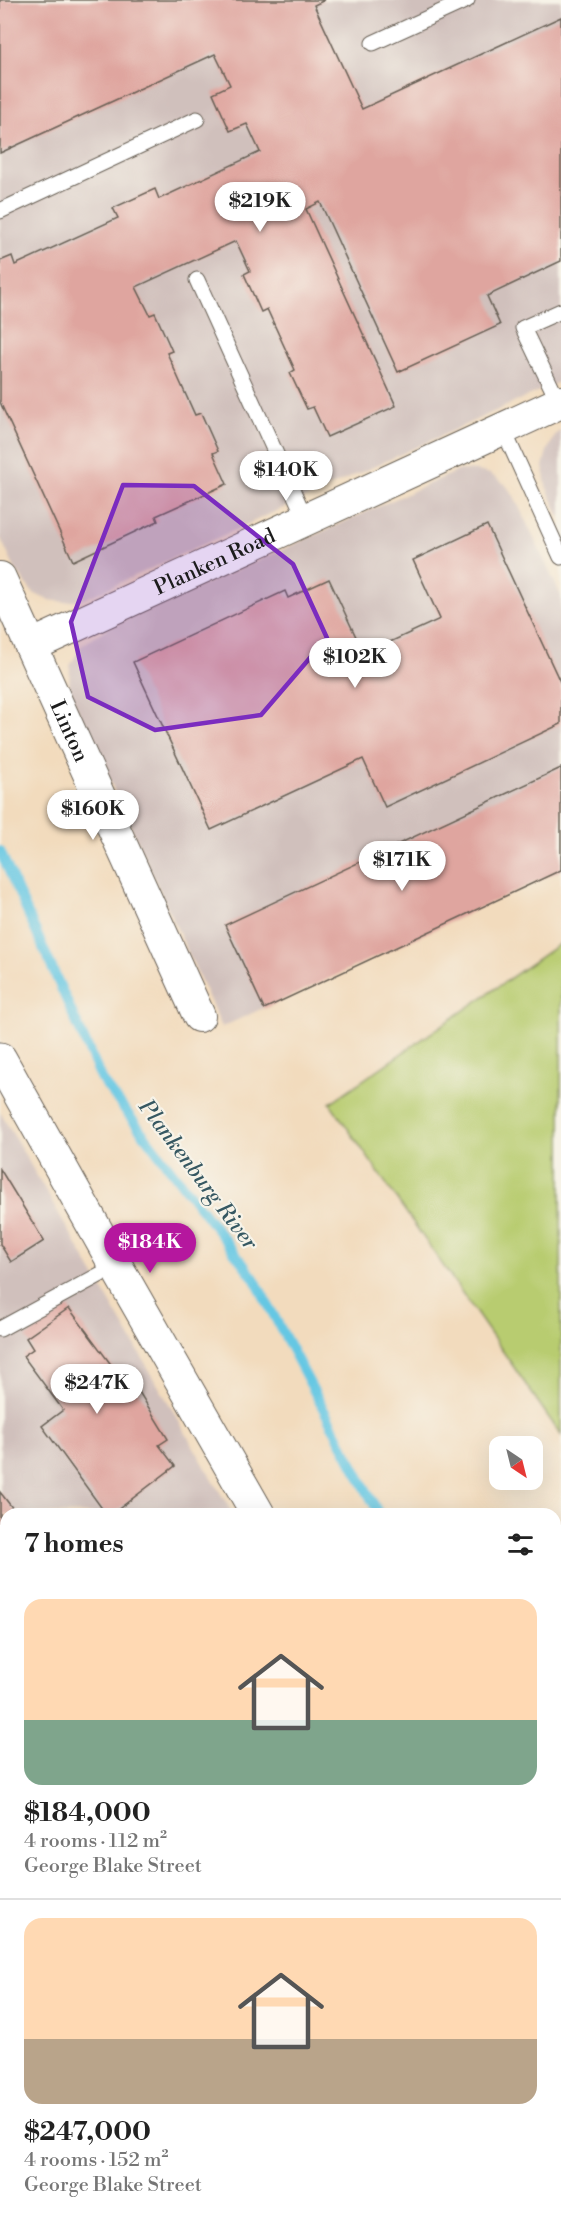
<!DOCTYPE html>
<meta charset="utf-8">
<style>
body{margin:0;font-family:"Libre Bodoni",serif;background:#f6f6f6;color:#222;height:100vh;display:flex;flex-direction:column;font-size:22px;white-space:nowrap}
*{box-sizing:border-box;margin:0}
p{font-size:20px;color:#767676}
.icon{flex:none;width:33px;height:33px;fill:none;stroke:currentColor;stroke-width:2;stroke-linecap:round;stroke-linejoin:round}
.map{position:relative;flex:1;overflow:hidden}
.panel{position:absolute;left:0px;top:1508px;width:561px;height:722px;display:flex;flex-direction:column;background:#fff;border-radius:18px 18px 0 0;box-shadow:0 6px 24px #0002}
.panel>*{flex:none}
.needle{width:39px;rotate:145deg}
.controls{position:absolute;left:489px;top:1436px;display:grid;gap:12px}
.controls a{display:grid;place-items:center;width:54px;height:54px;border-radius:12px;background:#fff;box-shadow:0 6px 24px #0002;font-size:30px}
.price{position:absolute;translate:-50% -51px;padding:0 14px;border-radius:21px;background:#fff;color:#222;font-size:20px;line-height:39px;filter:drop-shadow(0 2px 3px #0008)}
.price::after{content:'';position:absolute;left:50%;top:36px;width:18px;height:14px;margin-left:-9px;background:inherit;clip-path:polygon(0 0,100% 0,50% 100%)}
.price.active{background:#b5179e;color:#fff}
ul{padding:0;list-style:none}
li{display:grid;align-content:center;gap:12px;height:318px;padding:0 24px}
li+li{border-top:2px solid #e0e0e0}
li span{display:grid;place-items:center;height:186px;border-radius:18px;color:#555}
li>.icon{margin-inline-start:auto}
span .icon{width:108px;height:108px;fill:#fffc;stroke-width:1}
li b{font-size:26px}
h2{display:flex;justify-content:space-between;align-items:center;height:72px;padding:0 24px;font-size:26px}
.map>svg:first-child{display:block}
.industrial{fill:#d0c0bc}
.green{fill:#b8cc70;stroke:#6a7446;stroke-width:1.5}
.lines{fill:none;stroke-linecap:round;stroke-linejoin:round}
.stream{stroke:#65c7e3;stroke-width:10}
.building{fill:#dfa59f}
.service-casing{stroke:#675f54;stroke-width:17}
.minor-casing{stroke:#675f54;stroke-width:34}
.tertiary-casing{stroke:#675f54;stroke-width:35}
.path{stroke:#675f54;stroke-width:4;stroke-dasharray:1.5 4.5;stroke-linecap:butt}
.service{stroke:#fff;stroke-width:15}
.minor{stroke:#fff;stroke-width:32}
.tertiary{stroke:#fff;stroke-width:33}
.rail-casing{stroke:#1c1c1c;stroke-width:7}
.rail{stroke:#f7f3e8;stroke-width:4.5;stroke-dasharray:14;stroke-linecap:butt}
.marked{fill:#7b2cbf;fill-opacity:0.2;stroke:#7b2cbf;stroke-width:4.5;stroke-linejoin:round}
.labels{text-anchor:middle;stroke-width:4.5;stroke-linejoin:round;paint-order:stroke}
.street-label{font-size:21px;fill:#1c1c1c;stroke:#f7f3e8}
.water-label{font-size:22px;font-style:italic;fill:#365862;stroke:#f7f3e8}
</style>
<div class="map">
<svg width="561" height="2228" viewBox="0 0 561 2228">
<rect width="100%" height="100%" fill="#f7f3e8"/>
<filter id="ink" filterUnits="userSpaceOnUse"><feTurbulence type="fractalNoise" baseFrequency=".0167" numOctaves="2"/><feDisplacementMap in="SourceGraphic" scale="12" xChannelSelector="R" yChannelSelector="G"/><feConvolveMatrix kernelMatrix="1 2 1 2 8 2 1 2 1" color-interpolation-filters="sRGB"/></filter>
<filter id="wash" filterUnits="userSpaceOnUse"><feTurbulence type="fractalNoise" baseFrequency=".008" numOctaves="4" result="noise"/><feDisplacementMap in="SourceGraphic" scale="24" xChannelSelector="R" yChannelSelector="G"/><feGaussianBlur stdDeviation="1.35" result="paint"/><feColorMatrix in="noise" values="0 0 0 0 0 0 0 0 0 0 0 0 0 0 0 0 0 1.4 0 .05"/><feComposite in="paint" operator="in"/></filter>
<g filter="url(#wash)">
<rect width="100%" height="100%" fill="#f2dbbd"/>
<g class="industrial">
<path d="M0 0H561V381L84 599 65 602 48 600 33 593 15 569 0 537Z"/>
<path d="M561 430V519L546 486 543 466 547 451 556 434Z"/>
<path d="M460 470 478 471 490 474 505 484 514 496 561 596V870L222 1027 76 707 69 690 70 666 81 646 109 627Z"/>
<path d="M0 1112 232 1513 6 1514V1951L0 1944Z"/>
<path d="M555 2201 561 2214V2228H417L399 2223H555Z"/>
</g>
<path class="green" d="M561 943V1435L330 1103Z"/>
<g class="lines">
<g class="stream">
<path d="M0 851 102 1080 254 1278 379 1514"/>
<path d="M555 1697 561 1701"/>
</g>
</g>
<g id="blocks">
<g class="building">
<path d="M0 0H325L314 5 362 109 561 17V261L487 296 500 325 398 372 320 202 306 209 396 406 327 437 313 407 307 409 290 373 295 370 267 309 261 312 244 274 250 271 236 241 136 287 150 315 155 313 172 351 167 353 195 415 201 413 218 451 213 453 227 484 156 516 158 521 73 561 0 402V261L12 256 15 265 118 218 113 208 155 189 159 199 260 152 247 124 230 131 213 93 230 85 215 54 0 153Z"/>
<path d="M487 525 561 684V724L385 807 363 759 211 830 133 662 285 591 288 598 329 579 364 654 440 619 413 560Z"/>
<path d="M561 768V870L264 1009 225 925Z"/>
<path d="M0 1169 44 1241 11 1262 0 1244Z"/>
<path d="M69 1308 127 1386 133 1382 168 1439 159 1445 175 1466 112 1514H106L42 1426 63 1410 23 1356 33 1349 26 1338Z"/>
<path d="M0 1492 17 1514H6V1913L0 1905Z"/>
<path d="M402 2223H533L535 2228H417Z"/>
</g>
</g>
</g>
<g filter="url(#ink)">
<use href="#blocks" fill-opacity="0" stroke="#675f54" stroke-width="1.5"/>
<g class="lines">
<g class="service-casing">
<g id="service">
<path d="M373 43 467 0"/>
<path d="M0 211 197 119"/>
<path d="M197 280 306 520"/>
<path d="M559 403 523 328 561 311"/>
<path d="M503 429 561 557"/>
<path d="M0 1329 116 1266"/>
<path d="M555 1808 561 1811"/>
<path d="M555 1888 561 1876"/>
<path d="M555 1975 561 1981"/>
<path d="M0 2161 6 2164"/>
<path d="M84 2223 90 2228"/>
<path d="M301 2223 315 2228"/>
<path d="M208 2228 222 2223"/>
</g>
</g>
<g class="minor-casing">
<g id="minor">
<path id="s1" d="M0 578 199 1016"/>
<path id="s2" d="M31 646 561 402"/>
</g>
</g>
<g class="tertiary-casing">
<g id="tertiary">
<path d="M0 1059 116 1266 258 1514"/>
<path d="M555 2152 561 2163"/>
</g>
</g>
<g class="path">
<path d="M0 2047 6 2053"/>
<path d="M162 2223 167 2228"/>
</g>
<use href="#service" class="service"/>
<use href="#minor" class="minor"/>
<use href="#tertiary" class="tertiary"/>
<g class="rail-casing">
<g id="rail">
<path d="M0 2002 6 2008"/>
<path d="M207 2223 211 2228"/>
</g>
</g>
<use href="#rail" class="rail"/>
</g>
</g>
<path class="marked" d="M123 485 194 486 293 564 327 638 261 715 155 730 88 697 71 622Z"/>
<g class="labels">
<g class="street-label">
<text dy="7" stroke="none"><textPath href="#s2" startOffset="202">Planken Road</textPath></text>
<text dy="7" stroke="none"><textPath href="#s1" startOffset="168">Linton</textPath></text>
</g>
<g class="water-label">
<text transform="translate(199 1174) rotate(53)" y="8">Plankenburg River</text>
</g>
</g>
</svg>
<div class="controls">
<a><svg class="needle" viewBox="-14 -14 28 28"><path d="M0-13l5 13h-10z" fill="#e53935"/><path d="M0 13l5-13h-10z" fill="#767676"/></svg></a>
</div>
<b class="price" style="left:260px;top:233px">$219K</b>
<b class="price" style="left:286px;top:502px">$140K</b>
<b class="price" style="left:355px;top:689px">$102K</b>
<b class="price" style="left:93px;top:841px">$160K</b>
<b class="price" style="left:402px;top:892px">$171K</b>
<b class="price active" style="left:150px;top:1274px">$184K</b>
<b class="price" style="left:97px;top:1415px">$247K</b>
<section class="panel">
<h2>7 homes<svg class="icon" aria-label="filters" viewBox="0 0 24 24"><path d="M4 7h16M4 17h16"/><circle cx="9" cy="7" r="2"/><circle cx="15" cy="17" r="2"/></svg></h2>
<ul>
<li><span style="background:linear-gradient(#ffd9b3 65%,#7fa58c 0)"><svg class="icon" aria-label="home" viewBox="0 0 24 24"><path d="M3 11l9-7 9 7M6 9v11h12V9"/></svg></span><div><b>$184,000</b><p>4 rooms · 112 m²</p><p>George Blake Street</p></div></li>
<li><span style="background:linear-gradient(#ffd9b3 65%,#b9a48a 0)"><svg class="icon" aria-label="home" viewBox="0 0 24 24"><path d="M3 11l9-7 9 7M6 9v11h12V9"/></svg></span><div><b>$247,000</b><p>4 rooms · 152 m²</p><p>George Blake Street</p></div></li>
</ul>
</section>
</div>
